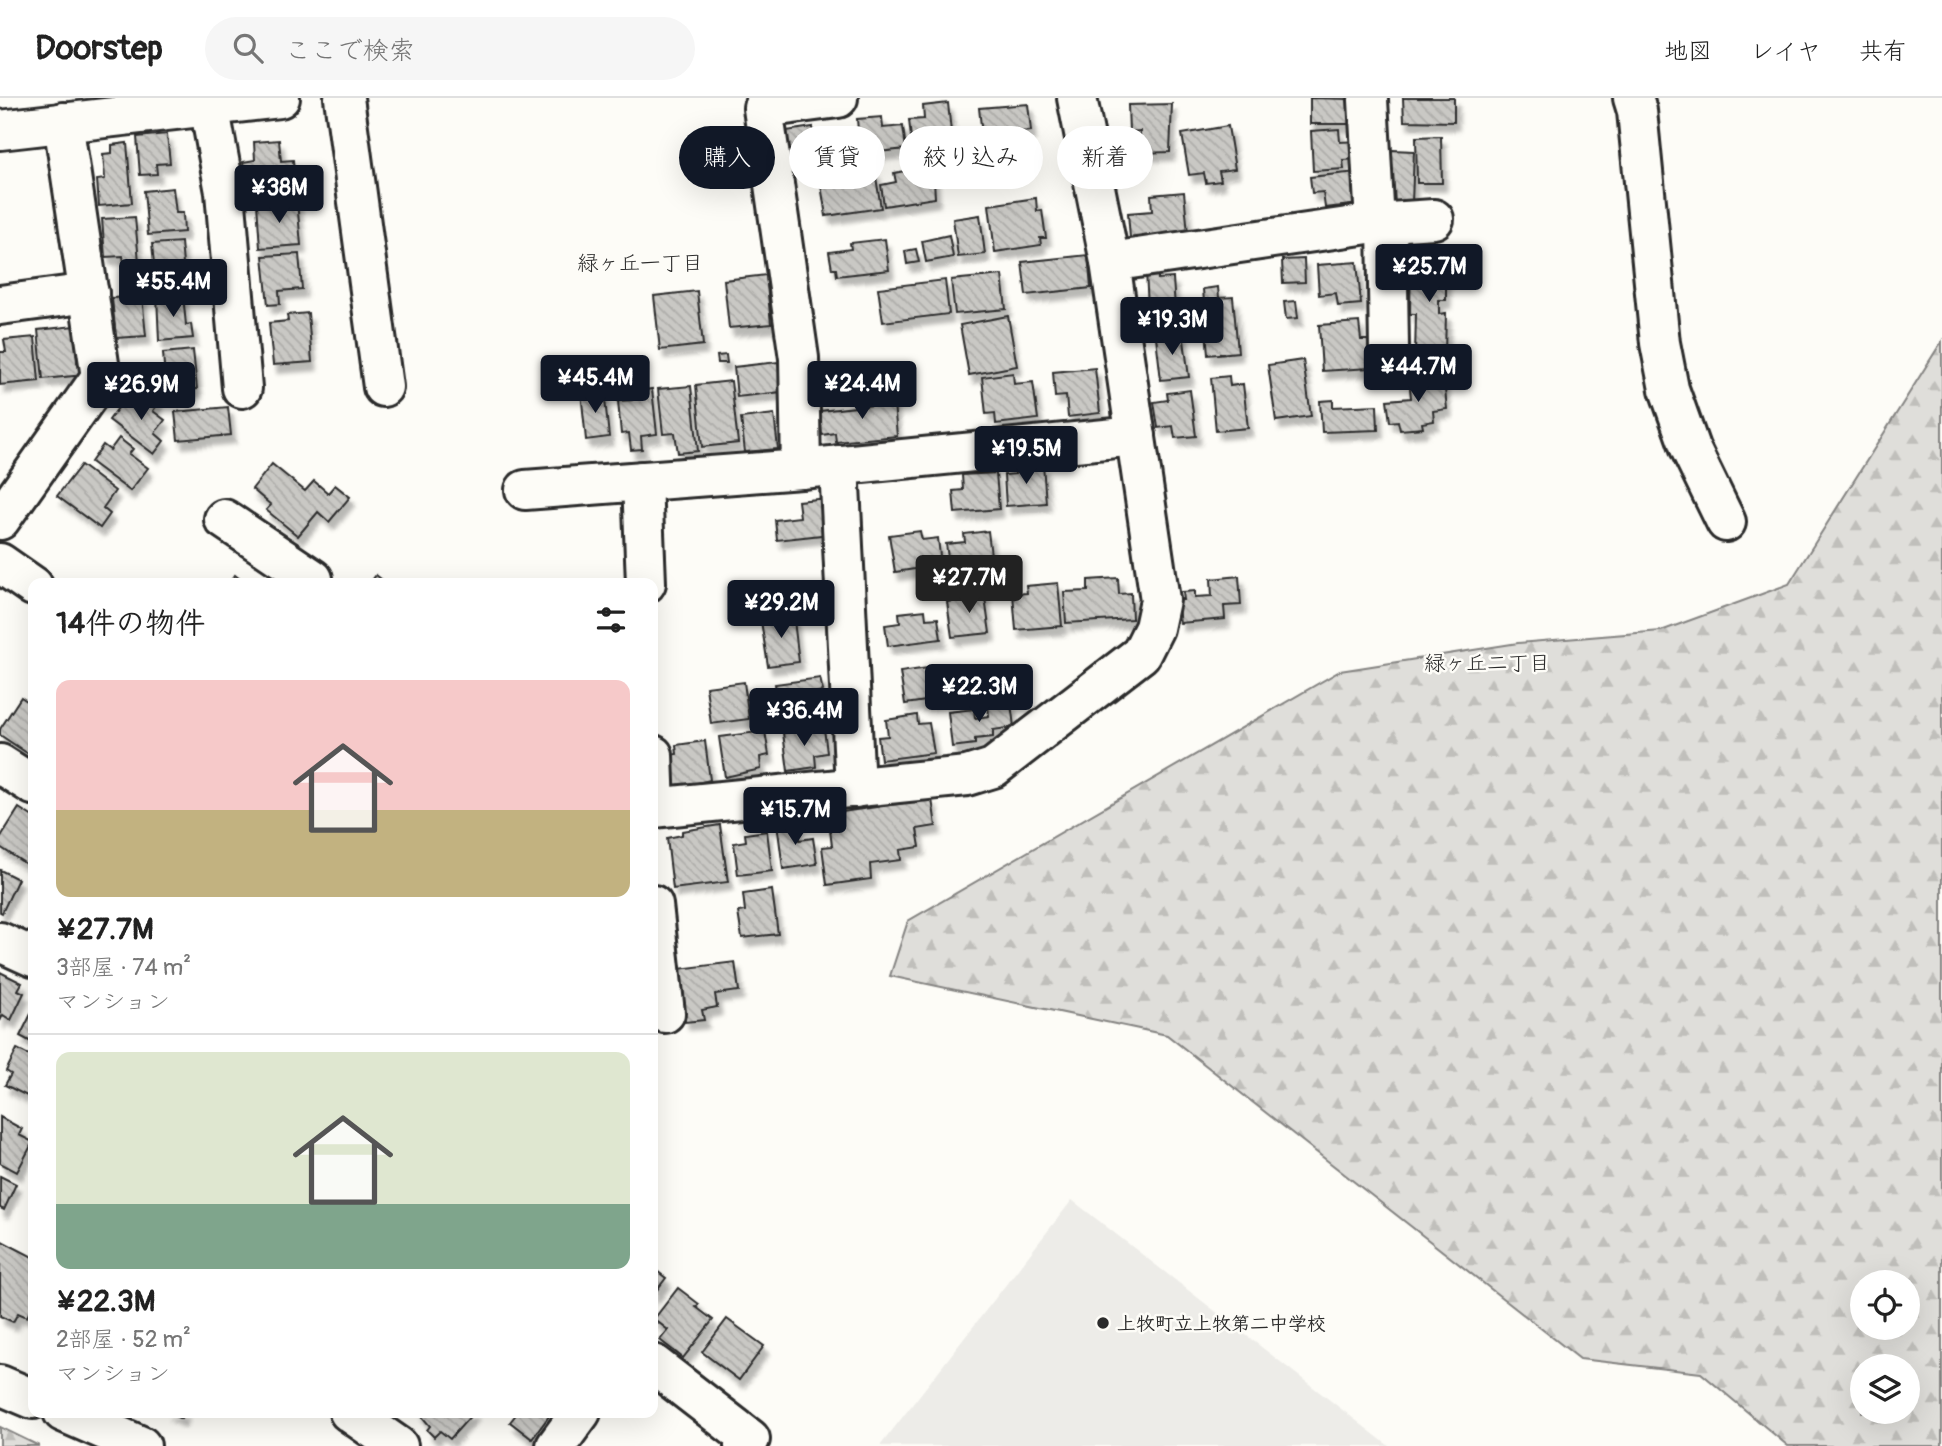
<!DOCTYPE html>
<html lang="ja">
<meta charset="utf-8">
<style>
body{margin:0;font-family:Pangolin,"Klee One",sans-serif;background:#f6f6f6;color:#222;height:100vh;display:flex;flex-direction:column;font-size:26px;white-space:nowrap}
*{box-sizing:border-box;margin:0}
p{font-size:23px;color:#767676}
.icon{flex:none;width:38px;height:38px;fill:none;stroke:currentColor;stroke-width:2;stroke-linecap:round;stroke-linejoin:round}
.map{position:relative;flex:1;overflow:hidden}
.drawer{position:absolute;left:28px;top:480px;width:630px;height:840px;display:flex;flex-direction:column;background:#fff;border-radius:14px;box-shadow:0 7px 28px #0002}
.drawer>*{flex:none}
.hud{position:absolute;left:679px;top:28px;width:665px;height:63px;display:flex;gap:14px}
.tools{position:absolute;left:1850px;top:1172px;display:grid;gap:14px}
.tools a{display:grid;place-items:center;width:70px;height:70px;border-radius:50%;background:#fff;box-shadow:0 7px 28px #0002;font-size:35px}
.price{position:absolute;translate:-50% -60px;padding:0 16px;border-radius:7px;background:#111827;color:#fff;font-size:23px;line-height:46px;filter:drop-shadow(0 2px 4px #0008)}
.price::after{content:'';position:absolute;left:50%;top:42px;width:21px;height:16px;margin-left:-10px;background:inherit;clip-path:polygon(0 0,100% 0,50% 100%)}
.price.current{background:#222;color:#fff}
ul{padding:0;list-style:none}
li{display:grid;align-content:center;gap:14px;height:371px;padding:0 28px}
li+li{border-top:2px solid #e0e0e0}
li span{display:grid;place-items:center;height:217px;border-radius:14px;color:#555}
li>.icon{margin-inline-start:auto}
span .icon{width:126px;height:126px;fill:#fffc;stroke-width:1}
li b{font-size:30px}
h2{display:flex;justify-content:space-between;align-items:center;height:84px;padding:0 28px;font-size:30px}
.chip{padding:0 24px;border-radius:32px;background:#fff;box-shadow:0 7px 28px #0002;font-size:24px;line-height:63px}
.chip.current{background:#111827;color:#fff}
header{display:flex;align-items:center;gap:42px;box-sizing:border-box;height:98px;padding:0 35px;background:#fff;border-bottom:2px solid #e0e0e0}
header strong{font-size:33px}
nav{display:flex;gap:38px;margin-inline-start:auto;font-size:24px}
.search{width:490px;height:63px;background:#f6f6f6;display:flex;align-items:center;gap:18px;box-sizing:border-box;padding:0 24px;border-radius:38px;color:#767676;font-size:26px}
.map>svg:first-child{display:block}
.built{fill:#edece8}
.forest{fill:url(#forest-firs);stroke:#858482;stroke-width:2;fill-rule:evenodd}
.building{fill:url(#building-back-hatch);stroke:#2b2b2b;stroke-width:2;filter:url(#shadow)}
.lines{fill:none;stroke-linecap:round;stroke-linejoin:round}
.street-casing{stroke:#2b2b2b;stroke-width:44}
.secondary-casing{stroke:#2b2b2b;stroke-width:44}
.street{stroke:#fdfcf7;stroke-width:38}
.secondary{stroke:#fdfcf7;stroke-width:38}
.poi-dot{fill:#2b2b2b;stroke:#fdfcf7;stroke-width:2.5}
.labels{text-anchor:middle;stroke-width:5;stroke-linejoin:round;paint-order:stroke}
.poi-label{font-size:19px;font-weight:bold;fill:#2b2b2b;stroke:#fdfcf7;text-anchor:start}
.neighbourhood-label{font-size:21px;fill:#2b2b2b;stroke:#fdfcf7}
</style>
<header>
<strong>Doorstep</strong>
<div class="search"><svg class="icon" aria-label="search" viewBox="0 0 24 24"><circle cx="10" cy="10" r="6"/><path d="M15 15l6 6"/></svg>ここで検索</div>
<nav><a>地図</a><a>レイヤ</a><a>共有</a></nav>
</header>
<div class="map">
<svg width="1942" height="1348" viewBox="0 0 1942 1348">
<defs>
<pattern id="forest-firs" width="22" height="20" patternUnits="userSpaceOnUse" patternTransform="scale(1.75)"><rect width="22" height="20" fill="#dfdeda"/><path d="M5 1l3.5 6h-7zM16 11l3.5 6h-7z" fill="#c0bfbb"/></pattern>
<pattern id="building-back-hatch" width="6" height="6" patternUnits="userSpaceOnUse" patternTransform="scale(1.75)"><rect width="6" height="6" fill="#c9c8c4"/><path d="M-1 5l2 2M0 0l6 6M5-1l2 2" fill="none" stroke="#adaca9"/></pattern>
<filter id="shadow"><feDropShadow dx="4.5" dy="8" stdDeviation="2" flood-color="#0004"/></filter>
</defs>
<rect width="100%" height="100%" fill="#fdfcf7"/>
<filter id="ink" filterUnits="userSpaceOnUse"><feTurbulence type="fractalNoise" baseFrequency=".0143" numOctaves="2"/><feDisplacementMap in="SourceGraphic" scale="14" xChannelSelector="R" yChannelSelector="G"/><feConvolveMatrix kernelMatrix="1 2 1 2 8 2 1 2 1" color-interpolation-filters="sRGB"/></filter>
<g filter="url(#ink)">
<path class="built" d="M1072 1102 1389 1348H880Z"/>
<g class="forest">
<path d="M1942 243V1348H1788L1701 1275 1580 1261 1167 937 890 878 908 823 1340 573 1518 545 1661 533 1789 486ZM1862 1185H1908V1230H1862ZM1862 1269H1908V1314H1862Z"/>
<path d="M0 1329 39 1348H0Z"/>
</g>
<g class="building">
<path d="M1310 0 1350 1V26H1310Z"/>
<path d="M1403 0H1454V24L1404 23Z"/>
<path d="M948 5 952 44 912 49 909 22 924 21 923 8Z"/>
<path d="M1028 6 1031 33 982 37 979 10Z"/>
<path d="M1172 6 1170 54 1140 55V33L1129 34 1128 7Z"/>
<path d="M882 19 883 30 903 28 906 51 860 56 857 21Z"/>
<path d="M1228 28 1235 71 1219 73 1221 83 1206 85 1204 75 1189 77 1182 36Z"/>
<path d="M813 29V36L845 31 848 58 791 66 786 33Z"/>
<path d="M1339 31 1340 44 1357 43 1358 61 1343 62 1344 71 1313 73 1311 33Z"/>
<path d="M167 36 170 65 156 66 157 76 140 77 137 39Z"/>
<path d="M1441 38 1442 85H1417L1416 39Z"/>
<path d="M279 42 281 63 293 62 295 86 246 90 243 64 255 62 254 44Z"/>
<path d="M127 45 132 105 99 108 97 82 105 81 103 56 112 55V47Z"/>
<path d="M1392 52 1414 53 1412 105 1391 104Z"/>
<path d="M933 63 935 100 884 108 881 87 896 84 894 75 905 73 904 67Z"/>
<path d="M875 73 881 110 826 118 820 81Z"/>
<path d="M1357 74 1360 106 1325 110 1323 94 1312 95 1310 79Z"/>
<path d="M173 90 176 115H183L184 134 148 137 144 93Z"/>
<path d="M1184 94 1188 135 1130 140 1128 115 1152 113 1151 97Z"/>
<path d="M1036 100 1037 113 1042 112 1046 140H1040L1041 147 995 154 989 107Z"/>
<path d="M297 103 301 147 260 150 257 106Z"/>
<path d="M980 117 985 156 958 159 953 121Z"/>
<path d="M135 119 139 164 124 165 123 158 105 159 102 121Z"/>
<path d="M949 137 953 159 926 164 922 143Z"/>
<path d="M885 141 889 172 837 178 836 171H832L829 154 851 151 850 145Z"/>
<path d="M181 144 183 166 177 167 179 184 156 186 152 146Z"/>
<path d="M916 151 919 164 907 166 905 153Z"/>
<path d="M299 156 302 191 279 193 280 206 268 207 263 158Z"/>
<path d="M1088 157 1091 190 1026 197 1022 164Z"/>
<path d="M1411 159 1446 160V202H1439V216L1446 215 1445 257H1415L1416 216H1410Z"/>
<path d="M1304 161 1305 184 1283 185 1282 162Z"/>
<path d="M1357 164 1361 206 1338 208 1336 195 1319 197 1317 167Z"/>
<path d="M1158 173V181L1173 180 1176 225 1149 226 1146 174Z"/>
<path d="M766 177 771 226 729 230 724 182Z"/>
<path d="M1002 177 1006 211 955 216 951 182Z"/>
<path d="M945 182 949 216 883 224 878 190Z"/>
<path d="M1218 189 1219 200 1233 199 1238 254 1208 257 1203 191Z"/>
<path d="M697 193 703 247 660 252 654 198Z"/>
<path d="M183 197 186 227 191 226 193 240 159 243 157 198Z"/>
<path d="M142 198 146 238 116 240 112 200Z"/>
<path d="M1296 203 1298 220 1286 221 1284 204Z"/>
<path d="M308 215 312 264 273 267 269 225 288 223 287 217Z"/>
<path d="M1008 218 1017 268 969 277 960 227Z"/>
<path d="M1359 224 1361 242H1368L1370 270 1322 273 1319 227Z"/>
<path d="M74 228 77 264 82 263 84 277 43 281 38 232Z"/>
<path d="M1183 235 1189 279 1161 282 1156 239Z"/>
<path d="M35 239 39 283 0 287V254H6L4 242Z"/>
<path d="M193 252 197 291 166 294 163 255Z"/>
<path d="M726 257 727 265H718L717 258Z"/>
<path d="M1303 262 1311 318 1276 323 1268 267Z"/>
<path d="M778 264 781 294 737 299 734 269Z"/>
<path d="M1095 270 1100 315 1068 319 1066 298 1055 299 1053 274Z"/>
<path d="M1013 275 1014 286 1033 284 1038 321 996 326 995 315 986 316 982 279Z"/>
<path d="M1229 278 1230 288 1243 286 1248 330 1216 333 1211 280Z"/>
<path d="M1420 278 1421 284 1444 282 1447 311 1433 313 1434 323 1422 325 1423 330 1400 332 1398 323 1390 324 1387 302 1411 300 1409 280Z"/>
<path d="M731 283 738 345 702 349 696 287Z"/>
<path d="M691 288 698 353 678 355 675 335 663 336 658 291Z"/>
<path d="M652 291 657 336 641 338 642 351 631 352 629 335 621 336 618 303 632 302 631 294Z"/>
<path d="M604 292 609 339 586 342 581 294Z"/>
<path d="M1190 292 1196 338 1175 340 1173 328 1158 330 1154 304 1168 302 1167 295Z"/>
<path d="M147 294 159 304 153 313 165 322 155 335 164 343 154 356 109 322 124 302 134 310Z"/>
<path d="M893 295 897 338 836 344 835 335 822 337 820 313 873 307 872 297Z"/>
<path d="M1333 302V309L1377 307 1378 332 1322 334 1320 303Z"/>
<path d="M228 309 231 337 178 342 175 314Z"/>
<path d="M774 316 778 351 745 354 741 320Z"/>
<path d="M119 340 133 351 129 356 148 370 130 393 91 364 103 347 110 352Z"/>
<path d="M272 366 305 393 314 383 328 395 335 387 350 399 329 424 318 414 298 438 266 412 271 407 252 391Z"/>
<path d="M1043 366 1046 405 1006 408 1004 377 1015 376V369Z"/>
<path d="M81 367 115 393 103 410 110 416 100 430 57 398Z"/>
<path d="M996 375 999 411 955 415 953 393 963 392 962 377Z"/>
<path d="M827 400 830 436 777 442 775 422 800 419 798 403Z"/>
<path d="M920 433 922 442 938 440 941 467 895 474 889 437Z"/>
<path d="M988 433 993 474 963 478 962 473 950 474 946 446 965 444 964 436Z"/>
<path d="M235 477 245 485H229Z"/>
<path d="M376 477 386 485H370Z"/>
<path d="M1239 478 1241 507 1224 508 1225 521 1180 525 1177 502H1184L1183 494 1195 493V499L1212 498 1211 481Z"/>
<path d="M1118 480 1119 496 1131 495 1132 521 1066 525 1064 494 1088 493V482Z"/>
<path d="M1058 485 1062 528 1016 532 1013 496 1027 495 1026 488Z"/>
<path d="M984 493 990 535 952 539 947 504 963 502 962 496Z"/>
<path d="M925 512 926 521 938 520 941 541 888 548 885 527 900 525 899 515Z"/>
<path d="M793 514 799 564 768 568 761 523 778 521 777 516Z"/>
<path d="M956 566 960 598 905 606 900 574Z"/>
<path d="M820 580 823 593 813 595 816 617 780 622 775 586Z"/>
<path d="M744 584 749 621 711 626 706 589Z"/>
<path d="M21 599 33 607V659L0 637V631Z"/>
<path d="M1011 605 1014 629 993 632V639L975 641V646L952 649 948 614 974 611 975 620 989 618 988 608Z"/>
<path d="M917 617 918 626 929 625 934 655 881 662 878 639 888 638 886 622Z"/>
<path d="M824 630 827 655 815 657 816 669 788 673 783 635Z"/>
<path d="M765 633 769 657 760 659 761 671 725 679 719 639Z"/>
<path d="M705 643 710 682 673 691 669 657 677 656 676 647Z"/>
<path d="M932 701 936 728 917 731 920 749 900 752 901 762 870 766 871 781 827 787 822 749 832 748 828 716Z"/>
<path d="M19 710 33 719V761L29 768 0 749V740Z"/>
<path d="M797 723 799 742 813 740 817 766 783 771 777 725Z"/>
<path d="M720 727 728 784 673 791 667 740 682 737V733Z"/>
<path d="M767 733 772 773 738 777 734 745 746 743 745 736Z"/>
<path d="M0 772 18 781 2 815 0 814Z"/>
<path d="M772 792 778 836 742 840 738 814 745 813 743 796Z"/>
<path d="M735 864 739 893 715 896 717 909 702 912 704 922 685 924 678 871Z"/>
<path d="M0 874 22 885 18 892 24 895 11 922 3 917 0 923Z"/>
<path d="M33 912V945L20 938Z"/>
<path d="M17 951 33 959V1001L5 987 11 976 6 973Z"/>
<path d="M0 1019 22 1031 19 1037 33 1044 17 1074 0 1065Z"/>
<path d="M0 1078 16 1086 4 1112 0 1110Z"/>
<path d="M0 1142 33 1159V1207L27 1219 18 1215 13 1224 0 1218Z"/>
<path d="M653 1170 666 1180 653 1197Z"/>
<path d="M678 1190 699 1206 696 1209 713 1222 683 1260 660 1242 668 1232 654 1221Z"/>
<path d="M727 1221 764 1248 739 1282 702 1254Z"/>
<path d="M166 1314H184L181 1321Z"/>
<path d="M418 1314H474L450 1341 440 1333 434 1339 427 1332 430 1328Z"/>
<path d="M518 1314H552L532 1341 510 1324Z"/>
</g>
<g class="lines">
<g class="street-casing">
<g id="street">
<path d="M344 0 383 289"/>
<path d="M1633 0 1637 13 1660 245 1669 291 1690 350 1726 424"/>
<path d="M1368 2 1375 125"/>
<path d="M209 7 225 94 242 290"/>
<path d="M0 32 280 0"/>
<path d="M1387 124 1389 250"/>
<path d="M1110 164 1375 125 1434 121"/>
<path d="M0 207 89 195"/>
<path d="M839 367 855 690"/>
<path d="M801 371 799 260 763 10 838 0"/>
<path d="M642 383 646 485"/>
<path d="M525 392 801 371 1136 338"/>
<path d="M224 421 313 481 310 485"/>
<path d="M0 422 101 279 63 24"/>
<path d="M0 465 33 488"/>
<path d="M653 657 655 710"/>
<path d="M0 666 33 687"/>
<path d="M653 710 967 678 993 670 1141 556 1154 530 1160 502 1110 164 1077 0"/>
<path d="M653 807 665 915"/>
<path d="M0 844 33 859"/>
<path d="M653 1266 750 1341 744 1348"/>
<path d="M349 1314 398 1348"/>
<path d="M556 1348 581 1314"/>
</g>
</g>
<g class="secondary-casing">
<g id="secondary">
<path d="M0 1287 33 1301"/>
<path d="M63 1314 141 1348"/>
</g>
</g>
<use href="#street" class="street"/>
<use href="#secondary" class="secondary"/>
</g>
</g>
<circle class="poi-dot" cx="1103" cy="1225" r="7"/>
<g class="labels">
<g class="poi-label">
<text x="1117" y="1232">上牧町立上牧第二中学校</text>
</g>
<g class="neighbourhood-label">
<text x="640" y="172">緑ヶ丘一丁目</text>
<text x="1487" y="572">緑ヶ丘二丁目</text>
</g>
</g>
</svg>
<div class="tools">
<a><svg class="icon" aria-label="locate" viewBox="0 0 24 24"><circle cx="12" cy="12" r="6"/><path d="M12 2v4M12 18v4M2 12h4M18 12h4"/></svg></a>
<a><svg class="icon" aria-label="layers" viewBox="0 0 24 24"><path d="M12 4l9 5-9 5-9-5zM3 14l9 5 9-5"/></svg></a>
</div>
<b class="price" style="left:279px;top:127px">¥38M</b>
<b class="price" style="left:1429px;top:206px">¥25.7M</b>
<b class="price" style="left:173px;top:221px">¥55.4M</b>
<b class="price" style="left:1172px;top:259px">¥19.3M</b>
<b class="price" style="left:1418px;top:306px">¥44.7M</b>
<b class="price" style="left:595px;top:317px">¥45.4M</b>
<b class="price" style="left:862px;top:323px">¥24.4M</b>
<b class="price" style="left:141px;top:324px">¥26.9M</b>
<b class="price" style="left:1026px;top:388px">¥19.5M</b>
<b class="price current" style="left:969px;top:517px">¥27.7M</b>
<b class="price" style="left:781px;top:542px">¥29.2M</b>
<b class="price" style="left:979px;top:626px">¥22.3M</b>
<b class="price" style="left:804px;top:650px">¥36.4M</b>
<b class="price" style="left:795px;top:749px">¥15.7M</b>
<div class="hud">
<a class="chip current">購入</a>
<a class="chip">賃貸</a>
<a class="chip">絞り込み</a>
<a class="chip">新着</a>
</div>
<section class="drawer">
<h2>14件の物件<svg class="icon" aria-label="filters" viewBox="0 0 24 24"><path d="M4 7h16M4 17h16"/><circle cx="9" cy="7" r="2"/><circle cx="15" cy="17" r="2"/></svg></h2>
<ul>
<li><span style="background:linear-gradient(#f6c9c9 60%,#c2b280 0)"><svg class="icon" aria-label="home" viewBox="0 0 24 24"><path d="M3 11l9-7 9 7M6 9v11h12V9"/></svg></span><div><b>¥27.7M</b><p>3部屋 · 74 m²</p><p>マンション</p></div></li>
<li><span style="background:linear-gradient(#dfe7d0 70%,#7fa58c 0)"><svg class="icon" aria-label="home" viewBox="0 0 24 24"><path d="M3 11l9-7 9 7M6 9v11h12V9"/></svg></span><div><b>¥22.3M</b><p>2部屋 · 52 m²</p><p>マンション</p></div></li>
</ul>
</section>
</div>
